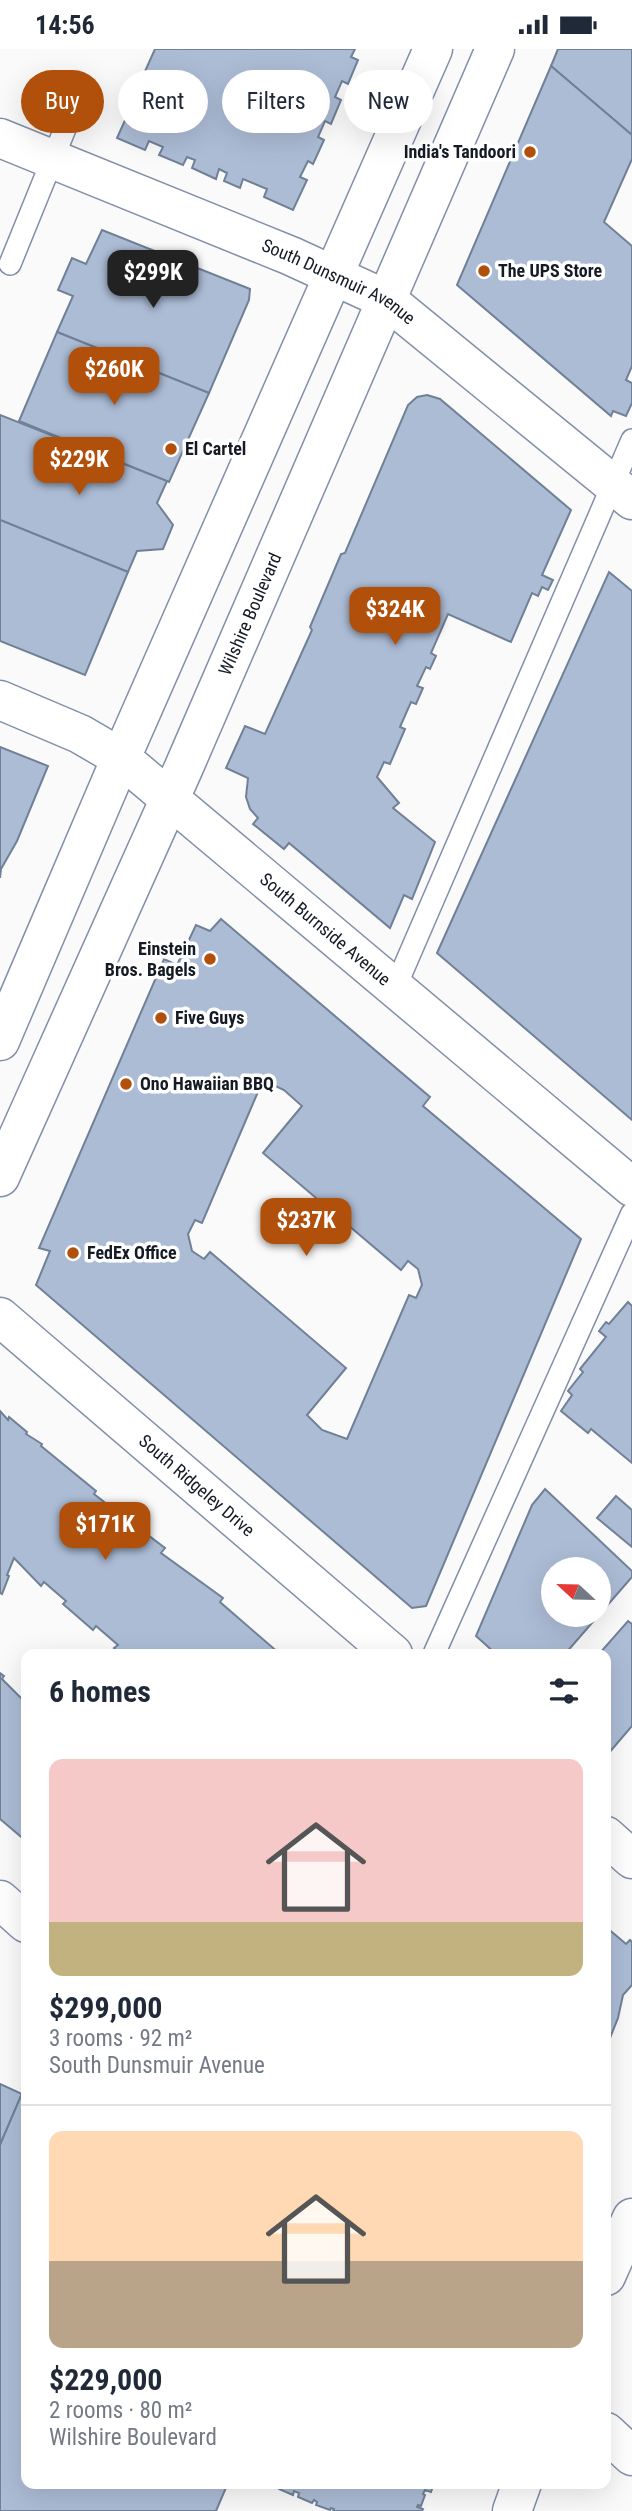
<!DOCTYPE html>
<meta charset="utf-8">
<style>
body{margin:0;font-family:"Roboto Condensed",sans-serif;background:#f6f6f7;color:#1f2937;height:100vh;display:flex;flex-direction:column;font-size:26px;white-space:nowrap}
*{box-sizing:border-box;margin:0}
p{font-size:23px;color:#747a83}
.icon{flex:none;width:38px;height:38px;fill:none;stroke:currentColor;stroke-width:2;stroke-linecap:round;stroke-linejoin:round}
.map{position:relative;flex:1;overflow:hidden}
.details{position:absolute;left:21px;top:1600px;width:590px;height:840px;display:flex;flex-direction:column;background:#fff;border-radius:14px;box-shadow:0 7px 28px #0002}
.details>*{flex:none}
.guide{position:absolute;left:21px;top:21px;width:592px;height:63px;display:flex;gap:14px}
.needle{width:46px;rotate:292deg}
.tools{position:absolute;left:541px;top:1508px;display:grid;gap:14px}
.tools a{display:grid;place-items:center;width:70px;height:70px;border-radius:50%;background:#fff;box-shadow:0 7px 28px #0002;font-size:35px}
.price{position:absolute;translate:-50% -60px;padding:0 16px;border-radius:14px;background:#b1500b;color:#fff;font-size:23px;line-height:46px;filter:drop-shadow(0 2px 4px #0008)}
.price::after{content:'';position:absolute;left:50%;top:42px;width:21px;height:16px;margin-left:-10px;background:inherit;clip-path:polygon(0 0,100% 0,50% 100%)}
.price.selected{background:#222;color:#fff}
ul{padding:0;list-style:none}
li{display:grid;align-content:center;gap:14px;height:371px;padding:0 28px}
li+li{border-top:2px solid #e0e1e3}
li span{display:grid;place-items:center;height:217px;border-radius:14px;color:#555}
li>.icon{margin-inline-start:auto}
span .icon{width:126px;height:126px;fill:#fffc;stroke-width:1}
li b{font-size:30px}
h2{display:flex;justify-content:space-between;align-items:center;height:84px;padding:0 28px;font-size:30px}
.pill{padding:0 24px;border-radius:32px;background:#fff;box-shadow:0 7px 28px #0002;font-size:24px;line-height:63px}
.pill.selected{background:#b1500b;color:#fff}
.status{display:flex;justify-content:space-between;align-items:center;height:49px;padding:0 35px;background:#fff;direction:ltr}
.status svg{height:19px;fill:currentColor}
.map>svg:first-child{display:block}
.building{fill:#acbcd5;stroke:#708097;stroke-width:2;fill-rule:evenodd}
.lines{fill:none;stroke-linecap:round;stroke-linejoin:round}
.service-casing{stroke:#8090a8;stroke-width:24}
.minor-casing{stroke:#8090a8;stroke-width:41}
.tertiary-casing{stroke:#8090a8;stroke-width:41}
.primary-casing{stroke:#8090a8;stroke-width:41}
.service{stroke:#fff;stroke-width:21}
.minor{stroke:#fff;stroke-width:38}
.tertiary{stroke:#fff;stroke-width:38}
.primary{stroke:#fff;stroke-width:38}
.poi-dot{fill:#b1500b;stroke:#fff;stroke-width:2.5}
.labels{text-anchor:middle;stroke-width:7;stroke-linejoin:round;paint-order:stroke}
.poi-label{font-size:18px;font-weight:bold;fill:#151b24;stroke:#fff;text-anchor:start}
.street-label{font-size:18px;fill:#151b24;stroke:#fff}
</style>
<div class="status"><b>14:56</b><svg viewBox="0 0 49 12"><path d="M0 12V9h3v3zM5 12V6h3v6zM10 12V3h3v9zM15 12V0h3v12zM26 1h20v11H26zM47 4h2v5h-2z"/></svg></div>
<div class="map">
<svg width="632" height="2462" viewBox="0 0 632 2462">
<rect width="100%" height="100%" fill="#fafafa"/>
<g class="building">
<path d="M155 0H355L351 8 358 11 348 35 342 32 335 48 341 51 331 75 325 72 318 88 324 91 313 115 308 112 300 128 307 131 293 161 264 148 267 140 243 130 240 139 224 132 227 124 219 120 216 130 192 119 195 111 187 108 183 116 159 106 163 98 149 92 145 101 117 89 130 60 134 62 136 59 130 56 141 33 146 36 147 31 142 29Z"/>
<path d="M558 0H632V86L551 17Z"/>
<path d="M551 17 632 86V110L604 173 632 197V317L626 331 632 334V354L626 367 613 362 611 367 457 236Z"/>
<path d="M102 181 250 240 249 251 209 344 57 283 73 247 58 241 72 209 86 215Z"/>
<path d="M57 283 209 344 169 433 19 372Z"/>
<path d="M427 346 440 350 571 461 542 526 553 531 548 541 542 538 538 547 532 544 511 593 448 565 431 604 436 607 430 620 426 618 417 637 423 639 416 655 411 653 400 678 405 680 390 715 384 713 377 728 399 754 393 759 435 793 412 850 404 846 390 879 289 794 284 800 253 775 258 769 250 760 246 748 248 729 226 719 245 677 265 685 312 581 310 578 341 505 345 504 408 356 417 348Z"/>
<path d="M0 366 167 432 157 454 173 476 163 500 137 502 128 523 0 471Z"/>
<path d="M0 471 128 523 85 626 0 592Z"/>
<path d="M609 523 632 542V1071L437 904Z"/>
<path d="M0 698 48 717 17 792 1 820 0 829Z"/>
<path d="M221 870 430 1048 423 1057 581 1190 426 1557 412 1559 36 1236 50 1202 39 1199 164 910 177 916 196 876 210 882ZM263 1031 284 1041 302 1057 263 1104 401 1221 408 1212 418 1220 422 1236 416 1249 409 1246 347 1390 322 1381 307 1366 346 1319 210 1203 204 1210 192 1202 188 1185 195 1171 202 1174Z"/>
<path d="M628 1253 632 1257V1414L591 1380 588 1384 561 1362 572 1346 568 1342 583 1323 580 1320 606 1288 599 1282 606 1273 609 1275Z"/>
<path d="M0 1362 8 1371 9 1368 27 1383 26 1385 42 1395 41 1397 96 1442 94 1445 112 1459 110 1461 126 1474 128 1471 165 1499 161 1504 223 1549 220 1553 280 1605H121L114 1599 118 1596 96 1577 93 1581 63 1555 66 1552 44 1533 41 1537 14 1509 7 1526 9 1527 2 1545 0 1544Z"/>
<path d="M545 1440 632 1522V1528L565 1605H496L476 1587 532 1456ZM553 1521H598V1566H553Z"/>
<path d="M616 1447 632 1461V1498L597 1469Z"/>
<path d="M628 1572 632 1575V1677L608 1705 606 1702V1605H599Z"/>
<path d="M0 1624 4 1627 2 1630 22 1650 26 1646V1792L0 1770Z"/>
<path d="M606 1878 626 1895 630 1891 632 1893V1936L623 1946 618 1969 610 1989 607 1988 606 1991Z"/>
<path d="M0 2035 22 2045 0 2096Z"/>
<path d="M26 2035V2434H228L216 2462H0V2096Z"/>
<path d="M266 2434H434L431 2443 425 2441 423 2445 425 2446 421 2457 418 2456 417 2458 423 2460 422 2462H333L334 2460 331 2459 330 2461 316 2456 317 2453 314 2451 312 2454 298 2448 299 2444 294 2442 293 2446 279 2440 280 2437 277 2435 275 2438Z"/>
</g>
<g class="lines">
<g class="service-casing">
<g id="service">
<path d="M10 215 73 60"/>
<path d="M395 939 632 391"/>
<path d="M434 1605 632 1164"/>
</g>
</g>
<g class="minor-casing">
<g id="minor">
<path id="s1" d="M0 89 291 207 387 251 632 451"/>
<path id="s2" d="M0 651 80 685 121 709 632 1138"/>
<path id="s3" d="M0 1268 393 1605"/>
<path d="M606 1787 632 1810"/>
</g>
</g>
<g class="tertiary-casing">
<g id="tertiary">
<path d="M0 1851 26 1874"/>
<path d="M606 2227 632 2169"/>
<path d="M606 2383 632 2407"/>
<path d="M512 2462 522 2434"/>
</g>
</g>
<g class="primary-casing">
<g id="primary">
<path d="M0 992 121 709 433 0"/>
<path id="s4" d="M0 1128 184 718 495 0"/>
</g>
</g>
<use href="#service" class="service"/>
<use href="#minor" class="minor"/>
<use href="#tertiary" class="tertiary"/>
<use href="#primary" class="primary"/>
</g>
<g class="poi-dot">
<circle cx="530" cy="103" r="7"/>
<circle cx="484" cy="222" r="7"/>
<circle cx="171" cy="400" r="7"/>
<circle cx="210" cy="910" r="7"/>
<circle cx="161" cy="969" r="7"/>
<circle cx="126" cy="1035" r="7"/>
<circle cx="73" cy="1204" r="7"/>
</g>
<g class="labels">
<g class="poi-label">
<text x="516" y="109" text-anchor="end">India's Tandoori</text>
<text x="498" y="228">The UPS Store</text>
<text x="185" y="406">El Cartel</text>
<text x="196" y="906" text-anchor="end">Einstein<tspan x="196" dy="21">Bros. Bagels</tspan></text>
<text x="175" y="975">Five Guys</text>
<text x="140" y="1041">Ono Hawaiian BBQ</text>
<text x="87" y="1210">FedEx Office</text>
</g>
<g class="street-label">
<text dy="6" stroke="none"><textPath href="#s1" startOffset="368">South Dunsmuir Avenue</textPath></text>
<text dy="6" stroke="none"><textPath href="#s4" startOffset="616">Wilshire Boulevard</textPath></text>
<text dy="6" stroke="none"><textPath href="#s2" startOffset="401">South Burnside Avenue</textPath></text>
<text dy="6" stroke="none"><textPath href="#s3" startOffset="259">South Ridgeley Drive</textPath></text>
</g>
</g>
</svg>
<div class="tools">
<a><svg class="needle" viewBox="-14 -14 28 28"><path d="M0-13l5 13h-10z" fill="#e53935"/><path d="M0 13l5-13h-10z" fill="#747a83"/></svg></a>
</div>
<b class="price selected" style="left:153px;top:261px">$299K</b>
<b class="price" style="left:114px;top:358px">$260K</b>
<b class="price" style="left:79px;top:448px">$229K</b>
<b class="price" style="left:395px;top:598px">$324K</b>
<b class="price" style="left:306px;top:1209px">$237K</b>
<b class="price" style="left:105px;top:1513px">$171K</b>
<div class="guide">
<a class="pill selected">Buy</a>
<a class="pill">Rent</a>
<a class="pill">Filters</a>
<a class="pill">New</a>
</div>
<section class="details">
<h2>6 homes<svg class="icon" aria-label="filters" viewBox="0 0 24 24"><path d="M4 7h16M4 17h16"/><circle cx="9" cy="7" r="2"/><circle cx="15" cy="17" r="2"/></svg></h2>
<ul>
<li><span style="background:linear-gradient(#f6c9c9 75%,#c2b280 0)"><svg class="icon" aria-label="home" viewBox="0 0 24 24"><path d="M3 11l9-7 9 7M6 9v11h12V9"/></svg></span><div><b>$299,000</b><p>3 rooms · 92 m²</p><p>South Dunsmuir Avenue</p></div></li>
<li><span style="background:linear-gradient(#ffd9b3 60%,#b9a48a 0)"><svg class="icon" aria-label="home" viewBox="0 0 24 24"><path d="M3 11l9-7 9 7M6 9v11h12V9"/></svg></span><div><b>$229,000</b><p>2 rooms · 80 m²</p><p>Wilshire Boulevard</p></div></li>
</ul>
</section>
</div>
